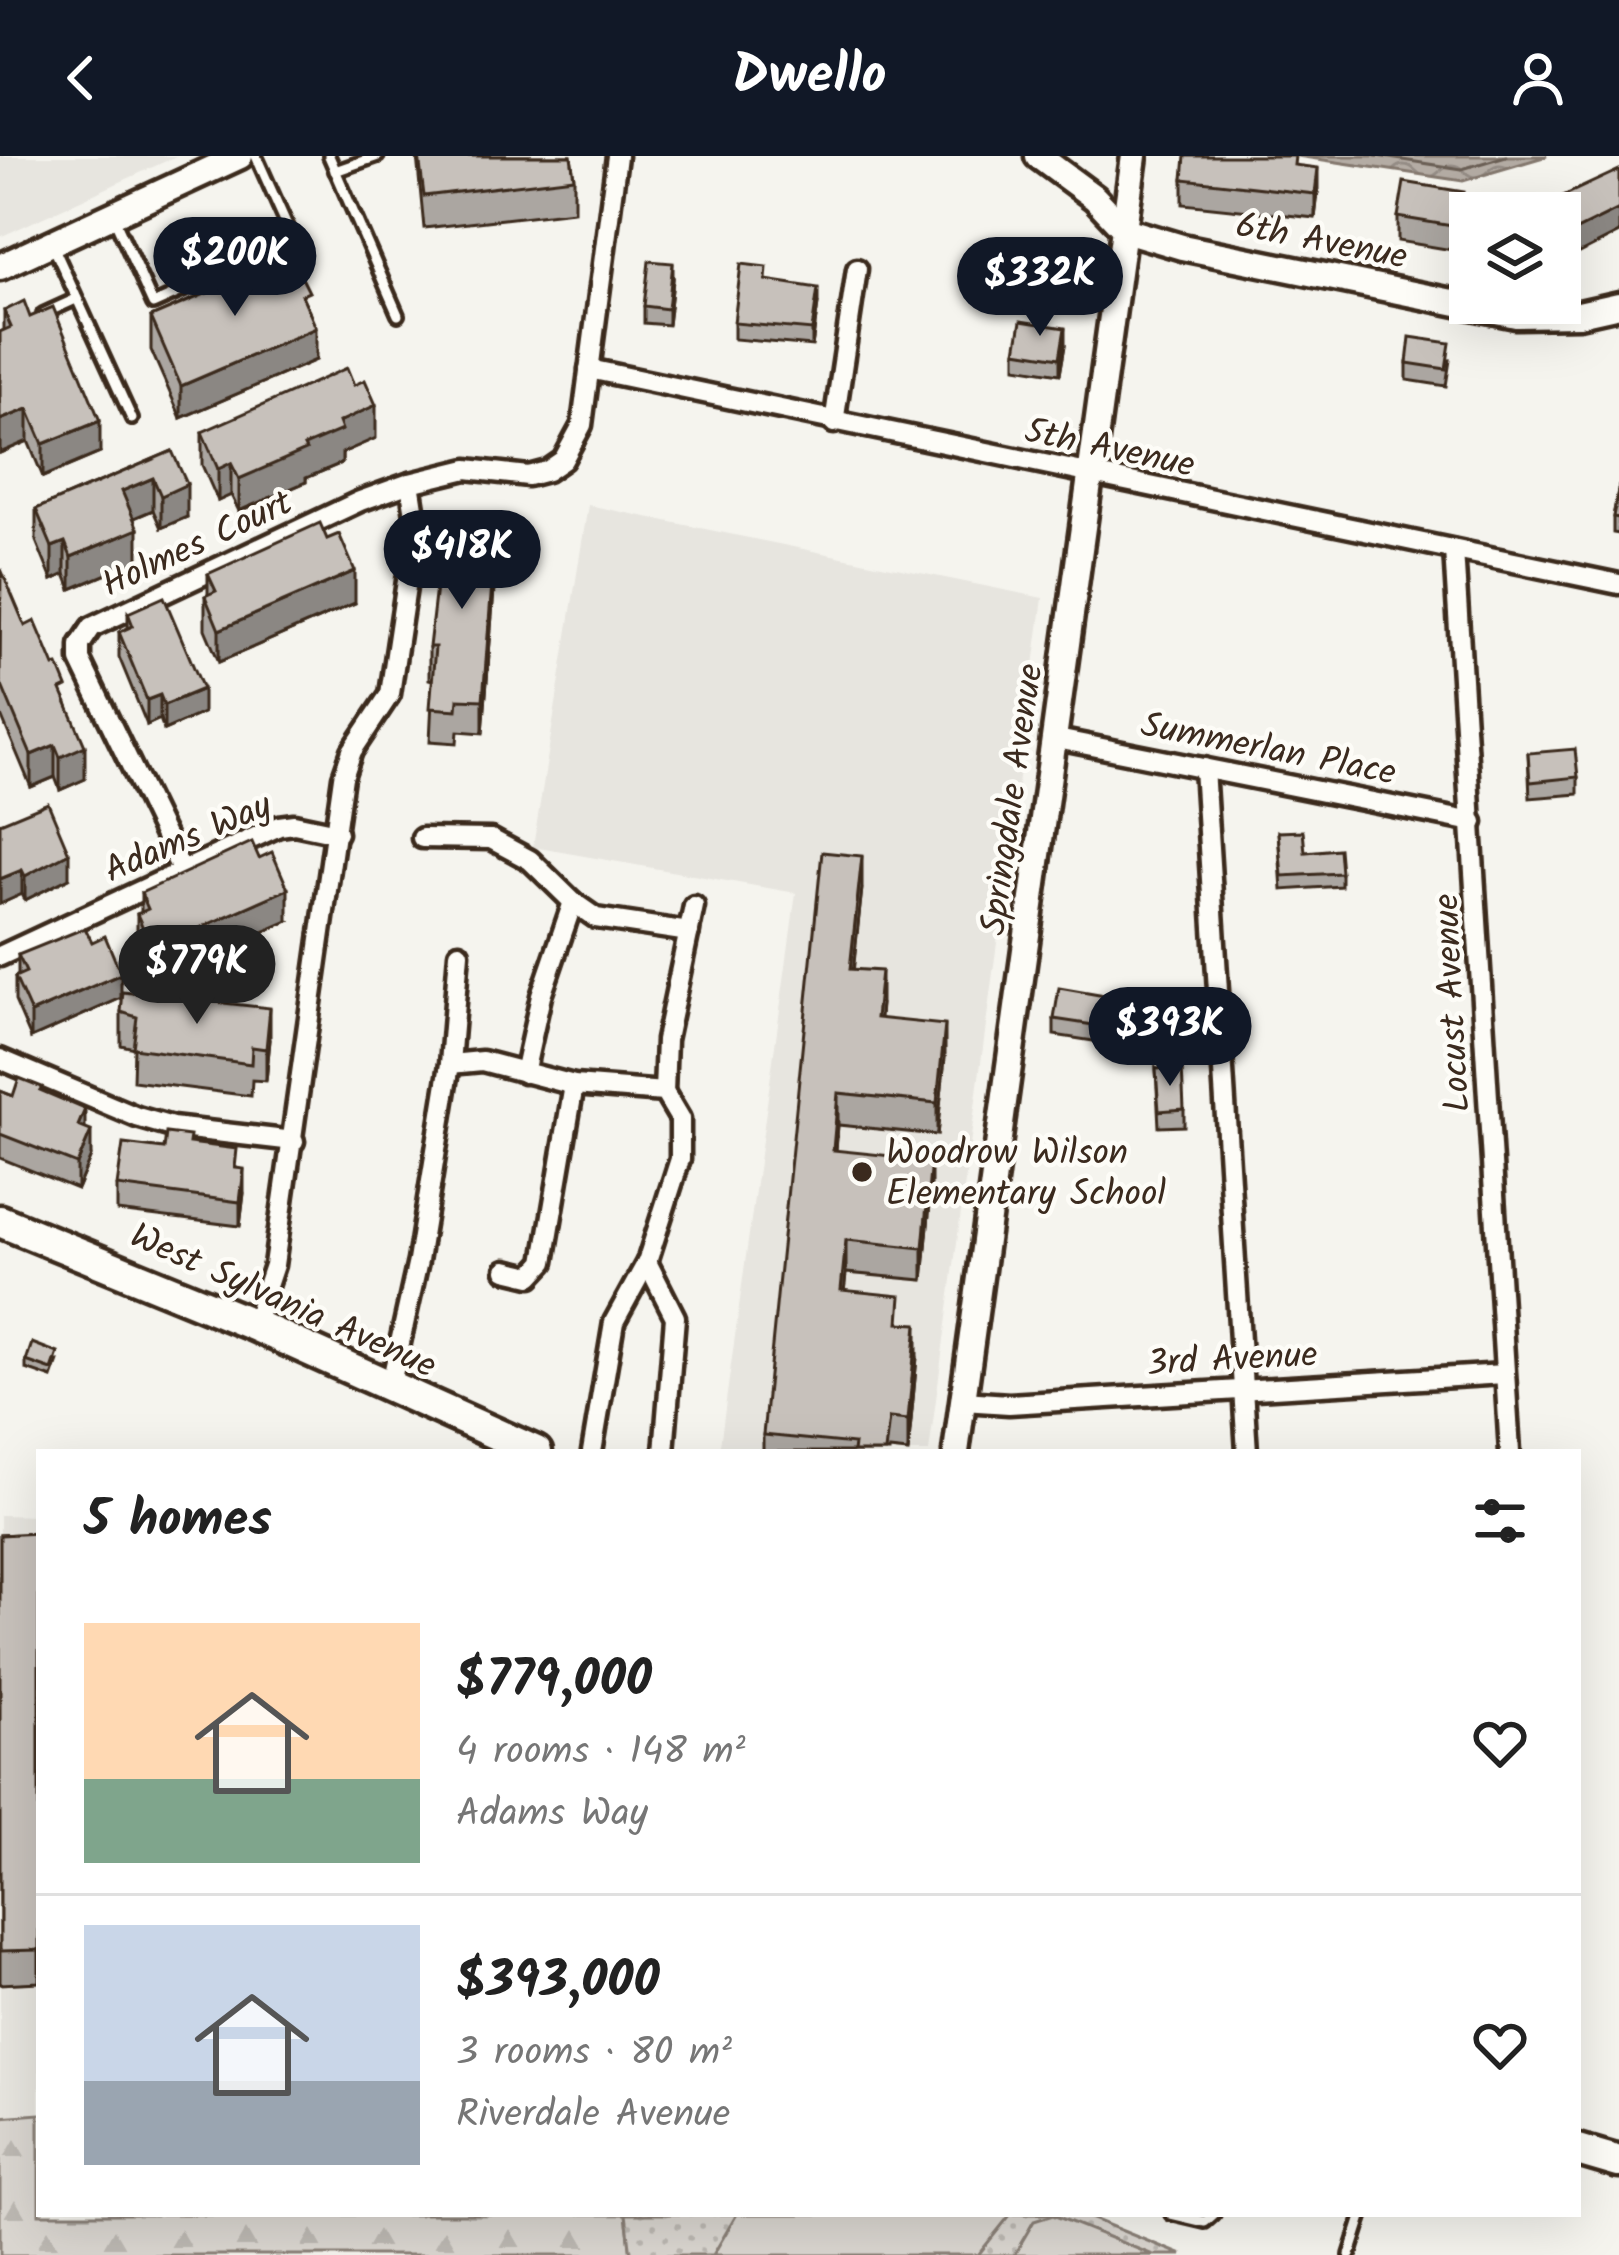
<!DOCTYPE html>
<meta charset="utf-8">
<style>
body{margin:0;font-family:Kalam,sans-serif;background:#f2f2f2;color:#222;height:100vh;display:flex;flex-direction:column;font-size:45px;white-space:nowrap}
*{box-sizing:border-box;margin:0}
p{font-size:39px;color:#767676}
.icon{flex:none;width:66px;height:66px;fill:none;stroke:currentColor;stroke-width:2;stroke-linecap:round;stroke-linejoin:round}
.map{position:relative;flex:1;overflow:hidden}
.details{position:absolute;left:36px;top:1293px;width:1545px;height:768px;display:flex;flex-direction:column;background:#fff;border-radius:0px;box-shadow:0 12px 48px #0002}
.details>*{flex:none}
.fabs{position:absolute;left:1449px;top:36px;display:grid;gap:24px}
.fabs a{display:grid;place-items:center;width:132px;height:132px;border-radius:0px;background:#fff;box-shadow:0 12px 48px #0002;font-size:60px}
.price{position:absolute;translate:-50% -102px;padding:0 27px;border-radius:42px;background:#111827;color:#fff;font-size:39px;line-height:78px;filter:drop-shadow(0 3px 6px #0008)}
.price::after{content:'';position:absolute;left:50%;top:72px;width:36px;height:27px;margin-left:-18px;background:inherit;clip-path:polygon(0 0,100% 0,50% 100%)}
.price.current{background:#222;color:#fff}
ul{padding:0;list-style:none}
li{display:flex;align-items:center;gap:36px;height:300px;padding:0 48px}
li+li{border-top:3px solid #e0e0e0}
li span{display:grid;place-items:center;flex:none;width:336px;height:240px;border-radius:0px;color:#555}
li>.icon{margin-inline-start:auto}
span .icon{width:144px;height:144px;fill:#fffc;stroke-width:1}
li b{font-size:51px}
h2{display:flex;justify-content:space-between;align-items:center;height:144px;padding:0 48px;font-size:51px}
header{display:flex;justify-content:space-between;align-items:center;height:156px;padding:0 48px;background:#111827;color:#fff;font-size:54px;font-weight:700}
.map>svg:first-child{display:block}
.built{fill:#e7e5df}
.forest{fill:url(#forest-firs);stroke:#8a8077;stroke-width:3}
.park{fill:url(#park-dots);stroke:#8a8077;stroke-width:3}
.garden{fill:#dad6d0;stroke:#8a8077;stroke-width:3}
.water{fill:url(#water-waves);stroke:#84786e;stroke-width:3}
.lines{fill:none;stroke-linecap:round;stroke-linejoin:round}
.shore{stroke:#6b5e54;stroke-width:3}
.service-casing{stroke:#3b2a1e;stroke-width:18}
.minor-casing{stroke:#3b2a1e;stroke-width:27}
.tertiary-casing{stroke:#3b2a1e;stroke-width:33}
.primary-casing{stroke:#3b2a1e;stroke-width:39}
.service{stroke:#fdfcf7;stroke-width:9}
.minor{stroke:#fdfcf7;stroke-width:18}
.tertiary{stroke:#fdfcf7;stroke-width:24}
.primary{stroke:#fdfcf7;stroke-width:30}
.wall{fill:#aba6a1;stroke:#3b2a1e;stroke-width:3}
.shaded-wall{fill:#8b8783;stroke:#3b2a1e;stroke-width:3}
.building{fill:#c7c1bb;stroke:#3b2a1e;stroke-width:3}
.poi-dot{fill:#3b2a1e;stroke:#fdfcf7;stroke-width:4.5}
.labels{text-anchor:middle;stroke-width:9;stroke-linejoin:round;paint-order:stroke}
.street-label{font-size:36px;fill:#3b2a1e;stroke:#fdfcf7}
.poi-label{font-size:36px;fill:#3b2a1e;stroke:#fdfcf7;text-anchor:start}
</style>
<header><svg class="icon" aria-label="back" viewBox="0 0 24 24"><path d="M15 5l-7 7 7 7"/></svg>Dwello<svg class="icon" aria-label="person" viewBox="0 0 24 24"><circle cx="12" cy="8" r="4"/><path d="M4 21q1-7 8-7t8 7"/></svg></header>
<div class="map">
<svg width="1619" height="2099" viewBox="0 0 1619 2099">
<defs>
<pattern id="forest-firs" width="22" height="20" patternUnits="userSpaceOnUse" patternTransform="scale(3)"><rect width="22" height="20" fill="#dad6d0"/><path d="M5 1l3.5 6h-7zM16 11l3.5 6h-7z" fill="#bcb8b2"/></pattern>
<pattern id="park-dots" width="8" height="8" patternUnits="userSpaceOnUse" patternTransform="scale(3)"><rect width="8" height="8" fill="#dad6d0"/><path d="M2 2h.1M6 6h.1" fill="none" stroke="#bcb8b2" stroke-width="1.8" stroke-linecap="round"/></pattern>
<pattern id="water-waves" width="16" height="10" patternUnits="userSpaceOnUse" patternTransform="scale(3)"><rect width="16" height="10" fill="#b4aca4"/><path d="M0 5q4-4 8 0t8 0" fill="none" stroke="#948c85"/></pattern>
</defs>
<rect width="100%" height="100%" fill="#f5f4ee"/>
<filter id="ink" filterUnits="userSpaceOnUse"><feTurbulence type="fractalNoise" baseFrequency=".00833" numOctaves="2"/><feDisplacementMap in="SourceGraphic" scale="24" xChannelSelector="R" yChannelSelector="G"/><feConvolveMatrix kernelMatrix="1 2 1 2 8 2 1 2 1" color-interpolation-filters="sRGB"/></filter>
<g filter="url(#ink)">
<g class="built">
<path d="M0 0H177L0 81Z"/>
<path d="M588 349 1043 442 929 1296H719L796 737 533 691Z"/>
<path d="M0 1359 39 1360V1958L0 1961Z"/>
</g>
<path class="forest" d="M39 1958V2058H626L631 2099H0V1961Z"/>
<path class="park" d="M626 2058H1081L1182 2099H631Z"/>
<g class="garden">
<path d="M737 2058H1011L978 2099H713Z"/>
<path d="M1053 2059 1153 2099H1014L1034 2065Z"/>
</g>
<path class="water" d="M1297 0H1547L1463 25Z"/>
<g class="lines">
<path class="shore" d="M1376 0 1462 13 1506 0"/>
<g class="service-casing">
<g id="service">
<path d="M329 0 398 159"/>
<path d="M335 15 378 0"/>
<path d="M114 62 153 148 294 85 256 0"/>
<path d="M54 92 132 263"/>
<path d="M43 158 76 143"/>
<path d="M1171 2058 1205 2066 1214 2058"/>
<path d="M1350 2099 1363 2058"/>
</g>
</g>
<g class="minor-casing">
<g id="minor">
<path d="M589 213 1619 428"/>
<path d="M834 267 857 113"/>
<path d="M1454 394 1510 1296"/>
<path d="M1052 582 1473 666"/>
<path d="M1204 612 1247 1296"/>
<path d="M422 682 491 683 530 704 573 746 596 762 689 776"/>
<path d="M182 715 80 504V489L92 471 360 345 410 327 467 313 528 320 547 315 563 304 582 269 617 0"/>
<path d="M0 800 279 670 294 668 337 677"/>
<path d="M0 903 137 961 172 971 294 985"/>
<path d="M450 908 482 905 574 929 664 936 680 963V1003L647 1106 614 1166 592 1296"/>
<path d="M524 917 541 840 573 746"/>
<path d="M664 936 666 884 694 750"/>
<path d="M647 1106 675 1161 664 1296"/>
<path d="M506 1114 531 1120 544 1106 574 929"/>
<path d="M254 1169 274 1109 343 621 352 595 390 538 416 365 410 327"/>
<path d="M390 1232 418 1105 450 908 459 797"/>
<path d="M963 1245 1009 1248 1504 1218"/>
</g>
</g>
<g class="tertiary-casing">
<g id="tertiary">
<path d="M1038 0 1095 42 1125 74 1182 91 1516 159 1579 158 1619 149"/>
<path d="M0 111 240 0"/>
<path d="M956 1296 1134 0"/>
</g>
</g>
<g class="primary-casing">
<g id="primary">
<path d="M0 1065 254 1169 536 1296"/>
<path d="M1578 1994 1619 2006"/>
</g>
</g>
<use href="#service" class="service"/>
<use href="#minor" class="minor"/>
<use href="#tertiary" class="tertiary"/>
<use href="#primary" class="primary"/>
</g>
<g class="wall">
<path d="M417 0H571L574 22V55L424 72Z"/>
<path d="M1295 10 1318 36 1315 62 1183 48V23Z"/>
<path d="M1464 44 1488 57H1470V97L1398 85V61Z"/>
<path d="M227 117 293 123 309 154 316 204 181 262 151 194V161L227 128Z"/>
<path d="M1029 121 1026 150 991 146V130Z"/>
<path d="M673 124 668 169 644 167V150Z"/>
<path d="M767 125 818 148 812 190 734 183V167Z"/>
<path d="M4 155 30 161 100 297 43 321 28 285 0 297V176L4 174Z"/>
<path d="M1065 189 1060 218 1016 211V195Z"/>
<path d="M1450 204 1446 230 1407 224V207Z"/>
<path d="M202 276 376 282 342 297V307L306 322V326L239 355 231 339 218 345 202 309Z"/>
<path d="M172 295 187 361 161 372 153 354 134 362 138 405 71 433 65 418 52 424 36 385V353Z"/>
<path d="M1619 329V378L1613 377V361Z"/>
<path d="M327 383 355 447 219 506 205 473V440L208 439V418Z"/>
<path d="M497 394 483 577 458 575 457 587 430 585 433 524 429 523V491Z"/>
<path d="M0 414 25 470 67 547 85 623 60 634 55 621 31 631 0 557Z"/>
<path d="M128 457 203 557 164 574 160 563 147 569 119 501V476L128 472Z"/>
<path d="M1528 597 1578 621V638L1530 642Z"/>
<path d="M0 667 69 722 25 744 22 738 0 748Z"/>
<path d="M1278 676 1305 696 1341 717V730L1282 734Z"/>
<path d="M862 732 853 813 881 848 880 862 945 901 937 979 838 969 836 995 931 1036 923 1124 846 1117 844 1135 901 1167 917 1201 908 1296 889 1294V1296H763V1279Z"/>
<path d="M141 737 288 765 152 825 137 791V758L141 757Z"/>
<path d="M92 786 121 842 31 882 15 845V821L18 819V799Z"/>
<path d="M121 856 270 884 266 925 252 924 251 940 133 925 134 892 121 889Z"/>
<path d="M1105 856 1100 886 1054 879V863Z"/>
<path d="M1156 913 1184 953V970L1159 971Z"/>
<path d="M0 935 13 940 42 935 85 973 91 1000 77 1033 0 1002Z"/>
<path d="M190 987 237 1012 244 1037 240 1070 117 1055V1030Z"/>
<path d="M26 1205H58L52 1222 26 1213Z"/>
<path d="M39 1377V1826L0 1828V1379Z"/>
</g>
<g class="shaded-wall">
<path d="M1318 12V36L1315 62V38Z"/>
<path d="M1619 53V77L1560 107V82Z"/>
<path d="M673 107V124L668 169V153Z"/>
<path d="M818 132V148L812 190V174Z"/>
<path d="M316 172V204L181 262V230Z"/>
<path d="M1065 172V189L1060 218V202Z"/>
<path d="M376 249V282L342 297V307L306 322V326L239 355V323L304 290 339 266Z"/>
<path d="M28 253V285L0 297V264Z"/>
<path d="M100 265V297L43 321V288Z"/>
<path d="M231 307V339L218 345V313Z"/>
<path d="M153 322V354L122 367V335Z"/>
<path d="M187 328V361L161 372V340Z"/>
<path d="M497 362V394L483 577V544Z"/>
<path d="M138 373V405L71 433V401Z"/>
<path d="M65 386V418L52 424V391Z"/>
<path d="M355 415V447L219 506V474Z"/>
<path d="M203 533V557L164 574V549Z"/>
<path d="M160 539V563L147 569V544Z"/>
<path d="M55 589V621L31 631V599Z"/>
<path d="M85 590V623L60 634V601Z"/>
<path d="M69 697V722L25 744V720Z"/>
<path d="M862 700V732L850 845V813Z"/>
<path d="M22 714V738L0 748V723Z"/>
<path d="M288 733V765L152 825V793Z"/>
<path d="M881 815V848L876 894V862Z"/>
<path d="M121 818V842L31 882V857Z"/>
<path d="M1105 840V856L1100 886V870Z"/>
<path d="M270 852V884L266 925V893Z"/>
<path d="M945 869V901L937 979V947Z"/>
<path d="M838 937V969L833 1027V994Z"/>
<path d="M85 953V977L78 970Z"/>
<path d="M91 975V1000L77 1033V1008Z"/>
<path d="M931 1004V1036L923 1124V1092Z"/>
<path d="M244 1013V1037L240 1070V1046Z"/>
<path d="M846 1084V1117L841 1167V1134Z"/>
<path d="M917 1168V1201L908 1296V1264Z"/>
</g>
<g class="building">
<path d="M419 0H571L574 22 424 40Z"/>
<path d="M1185 0H1295L1294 9 1318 12 1315 38 1183 23Z"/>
<path d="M1619 14V53L1560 82V57H1545L1564 47 1561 41Z"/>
<path d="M1404 26 1464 36 1463 44 1488 48 1487 57H1470V73L1398 61Z"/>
<path d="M280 94 293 123 301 120 309 136 302 139 316 172 181 230 151 161 231 127 227 117Z"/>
<path d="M994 101 1029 105 1026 133 991 130Z"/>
<path d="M649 105 673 107 668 153 644 150Z"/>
<path d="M741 108 767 111 766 124 818 132 812 174 734 167Z"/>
<path d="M24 145 30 161 53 151 100 265 43 288 28 253 0 264V176L11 171 4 155Z"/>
<path d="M1021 165 1065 172 1060 202 1016 195Z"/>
<path d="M1410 181 1450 187 1446 213 1407 207Z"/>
<path d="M347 212 354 229 365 224 376 249 339 266 342 274 304 290 306 294 239 323 231 307 218 313 202 276Z"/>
<path d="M172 295 187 328 161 340 153 322 122 335 138 373 71 401 65 386 52 391 36 353Z"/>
<path d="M1619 329V362L1613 361Z"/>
<path d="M462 360 497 362 483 544 458 543 457 554 430 552 435 491H429L443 371 460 373Z"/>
<path d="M320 367 327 383 339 378 355 415 219 474 205 440 216 435 208 418Z"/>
<path d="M1 413 25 470 35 465 54 510 58 509 67 531 61 534 85 590 60 601 55 589 31 599 0 525Z"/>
<path d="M164 441 203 533 164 549 160 539 147 544 119 476 133 470 128 457Z"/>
<path d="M1575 593 1578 621 1530 626 1528 597Z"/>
<path d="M48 647 69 697 25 720 22 714 0 723V667Z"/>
<path d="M1303 675 1305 696 1339 693 1341 717 1282 720 1278 676Z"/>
<path d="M252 686 259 702 272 696 288 733 152 793 137 758 148 753 141 737Z"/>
<path d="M822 696 862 700 850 813 881 815 876 862 945 869 937 947 838 937 833 994 931 1004 923 1092 846 1084 841 1134 901 1140 899 1167 917 1168 908 1264 889 1262 885 1296H853L854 1288 763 1279Z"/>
<path d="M85 772 92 786 105 780 121 818 31 857 15 821 26 816 18 799Z"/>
<path d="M1059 832 1105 840 1100 870 1054 863Z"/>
<path d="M123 836 270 852 266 893 252 891 251 908 133 892 137 861 121 856Z"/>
<path d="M1182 911 1184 953 1159 955 1156 913Z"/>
<path d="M19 922 42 931 40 934 85 953 78 970 91 975 77 1008 0 978V935L13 940Z"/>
<path d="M166 977 190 980 189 987 237 993 235 1012 244 1013 240 1046 117 1030 123 988 164 993Z"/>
<path d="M32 1187 58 1197 52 1214 26 1205Z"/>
<path d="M39 1377V1794L0 1795V1379Z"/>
</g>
</g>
<circle class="poi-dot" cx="862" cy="1016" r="12"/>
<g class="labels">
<g class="street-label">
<text transform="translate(1322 83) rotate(11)" y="13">6th Avenue</text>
<text transform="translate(1110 290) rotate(12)" y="13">5th Avenue</text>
<text transform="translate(196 386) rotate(-25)" y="13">Holmes Court</text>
<text transform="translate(1269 591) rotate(11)" y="13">Summerlan Place</text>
<text transform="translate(1010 643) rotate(-82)" y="13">Springdale Avenue</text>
<text transform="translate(187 680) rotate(-23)" y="13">Adams Way</text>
<text transform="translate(1450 847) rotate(-93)" y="13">Locust Avenue</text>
<text transform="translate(284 1143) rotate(24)" y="13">West Sylvania Avenue</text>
<text transform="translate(1232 1201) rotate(-3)" y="13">3rd Avenue</text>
</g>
<g class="poi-label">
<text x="886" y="1008">Woodrow Wilson<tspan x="886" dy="41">Elementary School</tspan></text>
</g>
</g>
</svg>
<div class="fabs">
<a><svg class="icon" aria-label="layers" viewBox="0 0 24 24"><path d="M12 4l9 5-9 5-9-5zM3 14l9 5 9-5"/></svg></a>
</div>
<b class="price" style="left:235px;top:163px">$200K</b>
<b class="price" style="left:1040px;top:183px">$332K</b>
<b class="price" style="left:462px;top:456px">$418K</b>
<b class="price current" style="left:197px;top:871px">$779K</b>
<b class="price" style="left:1170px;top:933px">$393K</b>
<section class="details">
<h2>5 homes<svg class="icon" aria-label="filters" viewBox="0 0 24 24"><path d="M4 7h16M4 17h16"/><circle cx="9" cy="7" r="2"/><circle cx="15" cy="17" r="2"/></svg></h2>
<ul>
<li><span style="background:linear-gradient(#ffd9b3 65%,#7fa58c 0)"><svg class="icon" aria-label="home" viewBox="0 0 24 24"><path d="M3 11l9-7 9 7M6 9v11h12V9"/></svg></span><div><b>$779,000</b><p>4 rooms · 148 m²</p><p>Adams Way</p></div><svg class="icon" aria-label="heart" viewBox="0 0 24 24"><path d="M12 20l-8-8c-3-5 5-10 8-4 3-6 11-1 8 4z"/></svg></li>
<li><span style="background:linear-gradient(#c9d6e8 65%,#9aa5b1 0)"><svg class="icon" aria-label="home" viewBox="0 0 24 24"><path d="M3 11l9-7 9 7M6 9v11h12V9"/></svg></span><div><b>$393,000</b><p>3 rooms · 80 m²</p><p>Riverdale Avenue</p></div><svg class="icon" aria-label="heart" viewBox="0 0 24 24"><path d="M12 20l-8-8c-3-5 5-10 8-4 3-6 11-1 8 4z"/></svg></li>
</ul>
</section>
</div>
